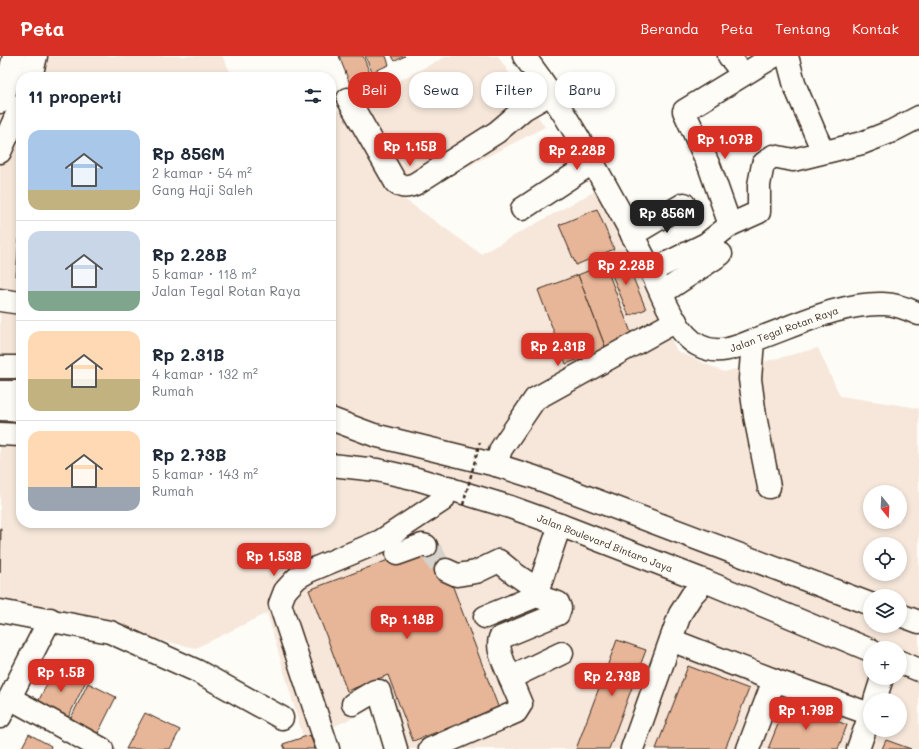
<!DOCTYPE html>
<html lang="id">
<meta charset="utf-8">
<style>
body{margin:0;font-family:Mali,sans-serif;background:#f6f6f7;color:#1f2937;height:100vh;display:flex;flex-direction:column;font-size:15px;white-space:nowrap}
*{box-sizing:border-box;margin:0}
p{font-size:13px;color:#747a83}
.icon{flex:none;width:22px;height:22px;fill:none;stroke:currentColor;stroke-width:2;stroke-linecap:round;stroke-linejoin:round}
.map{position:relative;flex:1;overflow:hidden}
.drawer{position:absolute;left:16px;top:16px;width:320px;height:456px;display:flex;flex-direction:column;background:#fff;border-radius:16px;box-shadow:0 2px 6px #0003}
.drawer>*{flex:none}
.banner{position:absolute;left:348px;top:16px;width:380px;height:36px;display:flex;gap:8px}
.needle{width:26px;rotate:162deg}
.fabs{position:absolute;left:863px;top:429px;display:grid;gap:8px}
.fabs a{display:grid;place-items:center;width:44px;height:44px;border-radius:50%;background:#fff;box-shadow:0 2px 6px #0003;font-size:20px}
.price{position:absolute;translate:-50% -34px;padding:0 9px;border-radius:8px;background:#d93025;color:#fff;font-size:13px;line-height:26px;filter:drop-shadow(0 1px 2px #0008)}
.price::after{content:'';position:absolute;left:50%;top:24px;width:12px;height:9px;margin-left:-6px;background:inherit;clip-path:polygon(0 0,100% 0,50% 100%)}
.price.on{background:#222;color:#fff}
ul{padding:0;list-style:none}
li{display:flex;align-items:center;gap:12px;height:100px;padding:0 12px}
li+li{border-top:1px solid #e0e1e3}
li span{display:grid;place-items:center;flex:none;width:112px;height:80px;border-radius:12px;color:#555}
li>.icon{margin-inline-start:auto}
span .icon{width:48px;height:48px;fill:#fffc;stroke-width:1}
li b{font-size:17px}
h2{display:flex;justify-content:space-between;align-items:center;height:48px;padding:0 12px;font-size:17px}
.chip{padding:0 14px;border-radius:16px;background:#fff;box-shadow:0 2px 6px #0003;font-size:14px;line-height:36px}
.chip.on{background:#d93025;color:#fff}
header{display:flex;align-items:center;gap:24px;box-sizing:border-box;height:56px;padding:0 20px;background:#d93025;color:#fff}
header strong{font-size:19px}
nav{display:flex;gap:22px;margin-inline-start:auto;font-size:14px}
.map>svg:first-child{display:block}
.built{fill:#f6e7da;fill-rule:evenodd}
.building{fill:#e7b698;stroke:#3b2a1e}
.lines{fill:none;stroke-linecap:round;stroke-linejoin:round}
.minor-tunnel{stroke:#d6d2cc;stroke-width:22;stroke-dasharray:22 11;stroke-linecap:butt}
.minor-casing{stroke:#3b2a1e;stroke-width:25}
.major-casing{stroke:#3b2a1e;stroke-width:25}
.minor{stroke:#fdfcf7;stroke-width:22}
.major{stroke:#fdfcf7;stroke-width:22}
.path-bridge{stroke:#3b2a1e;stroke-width:2.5;stroke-dasharray:4 3;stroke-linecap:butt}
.labels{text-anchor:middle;stroke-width:3;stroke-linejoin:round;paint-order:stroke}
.street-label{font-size:10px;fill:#3b2a1e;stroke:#fdfcf7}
</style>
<header>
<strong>Peta</strong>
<nav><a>Beranda</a><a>Peta</a><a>Tentang</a><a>Kontak</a></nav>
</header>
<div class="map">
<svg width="919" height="693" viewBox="0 0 919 693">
<rect width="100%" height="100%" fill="#fdfcf7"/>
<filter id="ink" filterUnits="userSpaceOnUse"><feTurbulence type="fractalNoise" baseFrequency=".025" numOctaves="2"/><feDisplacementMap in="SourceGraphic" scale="8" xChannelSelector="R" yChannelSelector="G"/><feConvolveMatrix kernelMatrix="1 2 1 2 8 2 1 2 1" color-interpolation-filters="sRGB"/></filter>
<g filter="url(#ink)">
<path class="built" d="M0 0H222L233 21H21V467H331V57L357 46 447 0H498L545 71 404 143 481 198 597 134 677 295 724 316 818 292 840 340 912 351 919 353V693H399L383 648 304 684 267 557 196 592 0 550ZM870 436H900V466H870ZM870 488H900V518H870ZM870 540H900V570H870ZM870 592H900V622H870ZM870 644H900V674H870Z"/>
<g class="building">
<path d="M339 0H363L371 20 350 28Z"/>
<path d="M365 0H386L389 9 372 16Z"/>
<path d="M392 0H405L395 5Z"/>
<path d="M597 153 614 193 576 209 559 169Z"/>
<path d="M19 183 21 184V221L16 220Z"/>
<path d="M624 200 646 253 629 260 607 207Z"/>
<path d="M605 208 633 282 606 293 578 219Z"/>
<path d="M578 219 606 293 566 308 538 234Z"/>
<path d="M0 472H1L0 517Z"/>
<path d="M436 486 499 653 413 685 388 619 347 635 309 534Z"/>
<path d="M617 584 646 594 609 693H576Z"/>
<path d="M56 610 86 625 67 664 36 650Z"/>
<path d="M688 610 749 633 725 693H656Z"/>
<path d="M88 627 116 641 97 679 69 666Z"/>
<path d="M787 646 847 669 838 693H768Z"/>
<path d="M145 657 180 674 170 693H126Z"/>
<path d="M29 678 51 690 50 693H21Z"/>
<path d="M310 679 315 693H285L283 688Z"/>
<path d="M886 684 911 693H882Z"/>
</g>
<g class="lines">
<path class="minor-tunnel" d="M426 490C437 498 433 506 446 514"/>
<g class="minor-casing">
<g id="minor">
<path d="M729 0 740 14 742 19"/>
<path d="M787 0 795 30 823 96"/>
<path d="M348 43 396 127C403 132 407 131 415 128L497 76 524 53 550 38"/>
<path d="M522 153 592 107"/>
<path d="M730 169 710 112 684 55 774 0"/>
<path d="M632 179 684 148"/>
<path d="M651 215 706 188 730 169 759 156V129L763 108 773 100 793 104 862 87 890 76 919 61"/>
<path d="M662 237 721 198"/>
<path d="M0 244 21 247"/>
<path d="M753 285 750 323 755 360 769 431"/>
<path d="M496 409 501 393 535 343 676 265"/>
<path d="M397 498 422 489 426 490"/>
<path d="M446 514 457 519 476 516 499 505 515 518 538 534"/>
<path d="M536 540 560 469"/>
<path d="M0 555 110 576 197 615 282 662"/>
<path d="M485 561 536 540 558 547 560 552 558 558 500 582C496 595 506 610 510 622"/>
<path d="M671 584 774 624 870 658"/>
<path d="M10 642 102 693"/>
<path d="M875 644 882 622"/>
<path d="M353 648 375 635H379L396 693"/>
<path d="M0 661 50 563"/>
<path d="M328 693 280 548 285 535 297 522 309 515 381 485 443 444 448 431"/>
<path d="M430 693 516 656 521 648 510 622 562 597"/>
<path d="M632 693 680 558 692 539 705 525"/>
<path d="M748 693 774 624"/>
<path d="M858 693 870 659"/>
</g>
</g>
<g class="major-casing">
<g id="major">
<path d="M524 0C566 55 599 117 632 178 638 190 645 203 651 215 662 238 676 279 700 290 719 300 739 290 757 283 797 269 842 246 884 248 896 248 908 253 919 258"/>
<path d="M31 21 36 0"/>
<path d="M0 46 5 36 14 0"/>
<path d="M0 96 21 49"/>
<path d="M0 311H21"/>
<path d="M0 336H21"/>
<path d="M0 353 21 354"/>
<path d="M331 363 374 379 496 409 534 421 870 548"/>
<path d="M0 378 21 379"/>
<path d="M331 409 377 414 417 423 510 451 560 469 705 525 870 594"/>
<path d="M900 559 919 566"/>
<path d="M900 606 919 614"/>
</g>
</g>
<use href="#minor" class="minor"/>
<use href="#major" class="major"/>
<path class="path-bridge" d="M463 449 480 386"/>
</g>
</g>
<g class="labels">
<g class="street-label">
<text transform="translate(784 273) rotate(-20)" y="4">Jalan Tegal Rotan Raya</text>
<text transform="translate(605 487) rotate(21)" y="4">Jalan Boulevard Bintaro Jaya</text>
</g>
</g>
</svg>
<div class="fabs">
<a><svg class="needle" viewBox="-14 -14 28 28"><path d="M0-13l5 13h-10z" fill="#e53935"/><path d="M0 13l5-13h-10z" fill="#747a83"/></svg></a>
<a><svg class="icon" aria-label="locate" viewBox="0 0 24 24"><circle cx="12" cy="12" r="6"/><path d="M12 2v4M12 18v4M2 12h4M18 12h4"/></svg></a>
<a><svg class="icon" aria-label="layers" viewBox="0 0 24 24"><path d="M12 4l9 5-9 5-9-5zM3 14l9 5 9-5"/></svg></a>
<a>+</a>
<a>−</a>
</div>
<b class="price" style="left:725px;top:104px">Rp 1.07B</b>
<b class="price" style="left:410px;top:111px">Rp 1.15B</b>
<b class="price" style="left:577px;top:115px">Rp 2.28B</b>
<b class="price on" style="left:667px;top:178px">Rp 856M</b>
<b class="price" style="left:626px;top:230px">Rp 2.28B</b>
<b class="price" style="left:558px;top:311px">Rp 2.31B</b>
<b class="price" style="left:274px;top:521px">Rp 1.53B</b>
<b class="price" style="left:407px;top:584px">Rp 1.18B</b>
<b class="price" style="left:61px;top:637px">Rp 1.5B</b>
<b class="price" style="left:612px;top:641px">Rp 2.73B</b>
<b class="price" style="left:806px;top:675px">Rp 1.79B</b>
<div class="banner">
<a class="chip on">Beli</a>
<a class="chip">Sewa</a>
<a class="chip">Filter</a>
<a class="chip">Baru</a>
</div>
<section class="drawer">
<h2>11 properti<svg class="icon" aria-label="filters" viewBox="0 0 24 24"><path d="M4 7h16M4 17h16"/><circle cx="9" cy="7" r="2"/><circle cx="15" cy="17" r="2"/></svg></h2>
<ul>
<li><span style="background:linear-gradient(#a9c7e8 75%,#c2b280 0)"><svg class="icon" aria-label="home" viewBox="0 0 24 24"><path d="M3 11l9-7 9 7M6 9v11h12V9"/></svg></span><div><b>Rp 856M</b><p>2 kamar · 54 m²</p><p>Gang Haji Saleh</p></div></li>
<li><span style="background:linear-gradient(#c9d6e8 75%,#7fa58c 0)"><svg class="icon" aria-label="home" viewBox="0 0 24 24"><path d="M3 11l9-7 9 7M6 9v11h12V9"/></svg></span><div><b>Rp 2.28B</b><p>5 kamar · 118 m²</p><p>Jalan Tegal Rotan Raya</p></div></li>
<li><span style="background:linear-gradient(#ffd9b3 60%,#c2b280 0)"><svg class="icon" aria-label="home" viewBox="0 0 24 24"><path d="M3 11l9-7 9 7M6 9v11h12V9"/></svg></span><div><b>Rp 2.31B</b><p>4 kamar · 132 m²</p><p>Rumah</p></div></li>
<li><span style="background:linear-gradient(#ffd9b3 70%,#9aa5b1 0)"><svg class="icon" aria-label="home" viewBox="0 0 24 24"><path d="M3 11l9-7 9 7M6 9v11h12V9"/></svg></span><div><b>Rp 2.73B</b><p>5 kamar · 143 m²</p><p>Rumah</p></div></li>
</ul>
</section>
</div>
